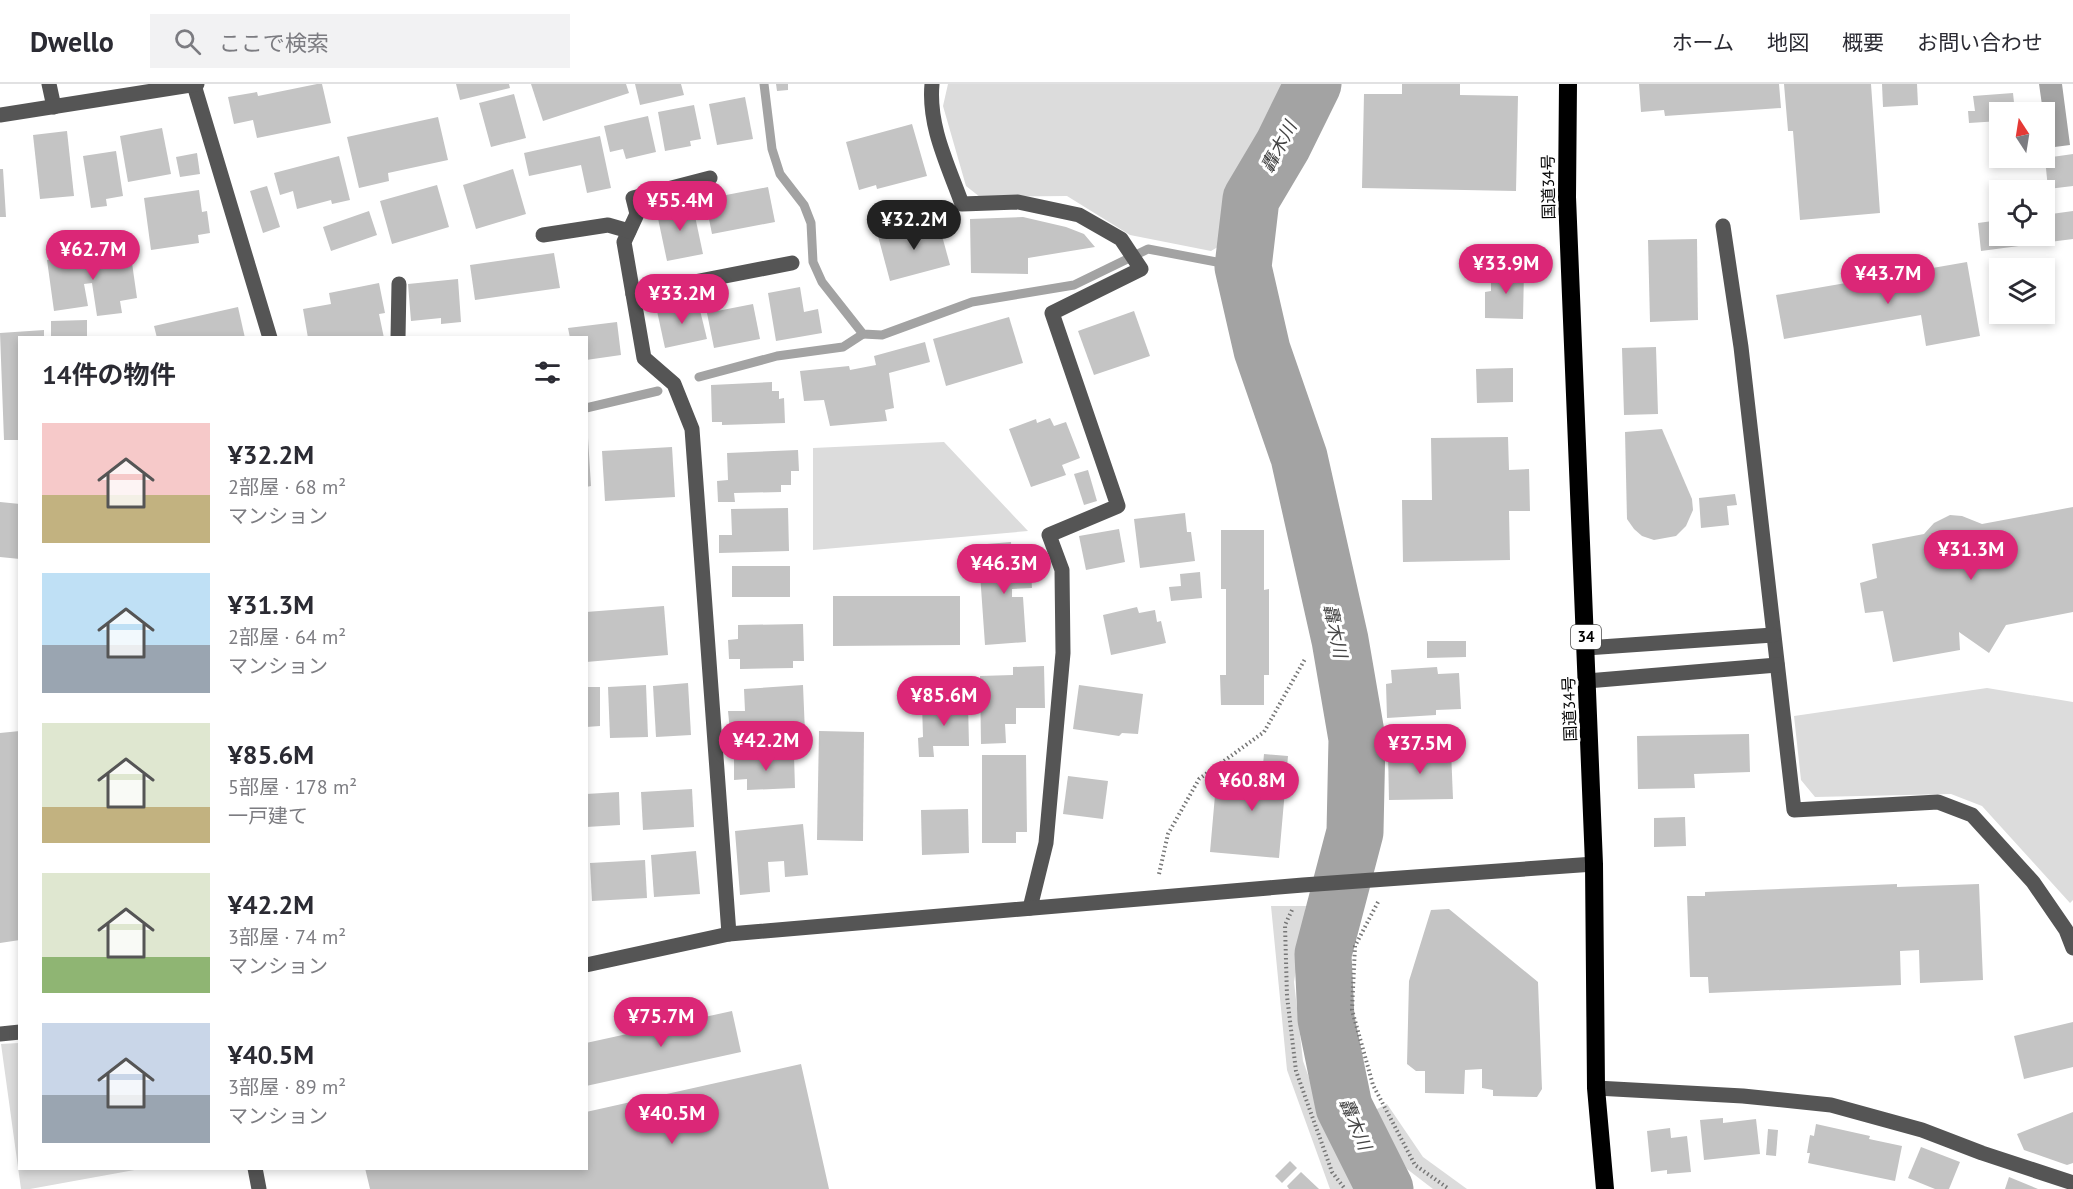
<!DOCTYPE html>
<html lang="ja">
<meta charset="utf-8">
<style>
body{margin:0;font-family:"PT Sans","Noto Sans JP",sans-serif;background:#f2f2f3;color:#2b2b33;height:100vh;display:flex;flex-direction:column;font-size:22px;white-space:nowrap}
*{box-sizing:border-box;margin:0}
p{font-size:20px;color:#7c7c81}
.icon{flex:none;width:33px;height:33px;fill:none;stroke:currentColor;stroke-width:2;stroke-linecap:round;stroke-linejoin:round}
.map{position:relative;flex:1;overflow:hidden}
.side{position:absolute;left:18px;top:252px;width:570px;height:834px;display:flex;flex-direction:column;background:#fff;border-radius:0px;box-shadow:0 3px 9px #0003}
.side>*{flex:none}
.needle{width:39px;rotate:348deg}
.controls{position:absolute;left:1989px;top:18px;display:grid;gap:12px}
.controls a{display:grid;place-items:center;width:66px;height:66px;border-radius:0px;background:#fff;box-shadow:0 3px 9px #0003;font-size:30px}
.price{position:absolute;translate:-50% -51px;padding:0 14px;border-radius:21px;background:#db2777;color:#fff;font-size:20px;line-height:39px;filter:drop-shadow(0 2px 3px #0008)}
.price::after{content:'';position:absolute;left:50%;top:36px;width:18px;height:14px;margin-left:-9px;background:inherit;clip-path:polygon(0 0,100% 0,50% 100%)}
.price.selected{background:#222;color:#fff}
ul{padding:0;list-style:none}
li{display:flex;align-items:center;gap:18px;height:150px;padding:0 24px}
li span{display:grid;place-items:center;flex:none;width:168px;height:120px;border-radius:0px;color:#555}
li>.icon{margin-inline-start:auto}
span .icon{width:72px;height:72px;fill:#fffc;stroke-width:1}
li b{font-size:26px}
h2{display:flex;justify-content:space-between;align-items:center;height:72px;padding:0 24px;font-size:26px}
header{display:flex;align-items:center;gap:36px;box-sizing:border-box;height:84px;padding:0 30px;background:#fff;border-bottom:2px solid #e1e1e2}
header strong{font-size:28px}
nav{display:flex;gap:33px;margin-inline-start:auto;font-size:21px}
.search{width:420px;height:54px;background:#f2f2f3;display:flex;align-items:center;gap:15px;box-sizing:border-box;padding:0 21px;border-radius:0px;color:#7c7c81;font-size:22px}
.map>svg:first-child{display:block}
.green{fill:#dcdcdc}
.water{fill:#a3a3a3}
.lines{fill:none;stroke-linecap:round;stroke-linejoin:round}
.stream{stroke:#a3a3a3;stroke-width:9}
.river{stroke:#a3a3a3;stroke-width:57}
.building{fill:#c4c4c4}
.path{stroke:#777;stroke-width:4;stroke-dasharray:1.5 3;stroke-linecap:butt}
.minor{stroke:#555;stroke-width:15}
.highway{stroke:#000;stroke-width:18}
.labels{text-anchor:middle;stroke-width:6;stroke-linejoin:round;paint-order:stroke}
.shield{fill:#fff;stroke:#4c4c4c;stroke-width:1.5}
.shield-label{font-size:15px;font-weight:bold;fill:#000}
.street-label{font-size:16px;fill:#000;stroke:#fff}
.water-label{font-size:18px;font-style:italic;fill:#444;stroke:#fff}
</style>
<header>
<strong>Dwello</strong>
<div class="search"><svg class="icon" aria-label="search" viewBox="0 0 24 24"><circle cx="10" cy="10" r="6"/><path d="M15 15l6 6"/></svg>ここで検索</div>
<nav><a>ホーム</a><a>地図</a><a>概要</a><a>お問い合わせ</a></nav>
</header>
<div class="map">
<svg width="2073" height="1105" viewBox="0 0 2073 1105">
<rect width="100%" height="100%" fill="#fff"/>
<g class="green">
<path d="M948 0H1290L1238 102 1233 154 1211 167 1130 151 1067 112 980 113 966 102 943 22Z"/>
<path d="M944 358 1028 447 813 466V364Z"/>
<path d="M1987 604 2073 618V816L2070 819 1982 722 1951 710 1815 713 1801 696 1794 632Z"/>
<path d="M1271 822H1306L1294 898 1303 977 1336 1069 1364 1105H1330L1287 986Z"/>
<path d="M19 959 20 1084 140 1085 30 1105H21L1 960Z"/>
<path d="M1387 1020 1423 1073 1467 1105H1433L1407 1085 1373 1027Z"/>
</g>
<path class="water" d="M2039 0H2062L2070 61 2047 64 2044 28H2043Z"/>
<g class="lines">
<g class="stream">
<path d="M764 0 772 65 780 90 804 121 811 139 813 178 822 198 863 250 882 251 972 218 1074 201 1148 165 1243 183"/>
<path d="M699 293 777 272 843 263 863 250"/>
<path d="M586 324 658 307"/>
</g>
<path class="river" d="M1313 0 1283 61 1251 115 1243 183 1262 266 1299 373 1340 556 1357 655 1355 748 1323 870 1326 935 1344 1023 1385 1105"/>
</g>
<g class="building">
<path d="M317 0H322L331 39 257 54 253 36 234 40 228 13 257 8 258 12Z"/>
<path d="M456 0H509L510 4 460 16Z"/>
<path d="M531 0H626L629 9 543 37Z"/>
<path d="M635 0H681L684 11 640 21Z"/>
<path d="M776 0H788V6L777 7Z"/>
<path d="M1402 0H1460V11L1518 12 1516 107 1362 104 1364 10H1402Z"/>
<path d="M1639 0H1779L1781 24 1665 32 1664 26 1641 28Z"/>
<path d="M1784 0H1871L1880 129 1800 136 1793 47H1788Z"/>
<path d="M1882 0H1917L1918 21 1883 23Z"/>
<path d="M2013 9 2015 28H2000V37L1969 39 1968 27H1975L1973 12Z"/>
<path d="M514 10 526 54 491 63 479 19Z"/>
<path d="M745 13 753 55 717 61 709 20Z"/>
<path d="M694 21 701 55 690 57 691 62 665 67 658 28Z"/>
<path d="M648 32 656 68 626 75 623 65 610 68 604 42Z"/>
<path d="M438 33 448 76 388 89 389 97 359 104 347 53Z"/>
<path d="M912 40 927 92 877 105 876 101 859 106 846 58Z"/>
<path d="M162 44 171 90 128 98 120 52Z"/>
<path d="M67 47 74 112 40 115 33 51Z"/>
<path d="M600 52 611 104 587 109 581 81 529 92 524 69Z"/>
<path d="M116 67 123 112 106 115 107 122 91 124 83 72Z"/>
<path d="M197 69 200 90 180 93 176 73Z"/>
<path d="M2073 70V102L2048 105 2045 74Z"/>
<path d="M339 72 350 116 332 120 331 116 297 125 293 107 280 111 274 89Z"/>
<path d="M0 85H3L6 133H0Z"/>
<path d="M513 85 526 130 476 145 463 101Z"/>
<path d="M437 101 449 143 392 160 380 117Z"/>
<path d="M267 102 280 143 263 149 250 107Z"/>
<path d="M768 103 775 138 712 150 705 115Z"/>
<path d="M199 106 202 128 207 127 210 149 198 151 199 159 151 166 144 114Z"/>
<path d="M692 118 703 170 667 177 656 125Z"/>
<path d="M369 127 377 151 331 167 323 143Z"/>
<path d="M2073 127V155L1981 167 1978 139 2000 136V152H2044V131Z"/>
<path d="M1023 133 1066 143 1084 150 1095 163 1028 174V190L971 189 970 135Z"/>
<path d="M938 137 950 181 890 197 878 152Z"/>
<path d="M1697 155 1698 236 1650 238 1648 156Z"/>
<path d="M130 165 137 214 120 217 122 229 97 232 92 199 84 200 88 222 54 227 47 176Z"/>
<path d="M554 169 560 204 475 216 470 181Z"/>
<path d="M1967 178 1980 252 1926 262 1921 231 1784 255 1776 211Z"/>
<path d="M1502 185H1524L1523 235 1485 234V208L1491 207V196Z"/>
<path d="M458 195 461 238 441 240V234L411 237 408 200Z"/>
<path d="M379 199 385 229 379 230 384 254H308L303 225 331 220 329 209Z"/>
<path d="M800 203 804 228 818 225 822 249 776 257 768 209Z"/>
<path d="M698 218 707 255 665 264 657 227Z"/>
<path d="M753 220 760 255 714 264 707 229Z"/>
<path d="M238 223 245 254H157L154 242Z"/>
<path d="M1134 227 1150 272 1094 291 1078 247Z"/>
<path d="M1009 233 1023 279 946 302 933 255Z"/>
<path d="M87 236V254H51V237Z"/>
<path d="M617 238 621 271 586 276V254H570L568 244Z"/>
<path d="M44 246V254H20V356H4L0 249Z"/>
<path d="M925 258 930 278 889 289 894 324 885 326 887 337 830 342 824 316 804 317 800 287 849 282 850 286 876 281 874 272Z"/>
<path d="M1656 263 1658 330 1624 331 1622 264Z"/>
<path d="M1513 284V318L1477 319 1476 285Z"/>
<path d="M772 298V307H779V315L784 314 785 339 722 341V338H712L711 301Z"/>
<path d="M1050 334 1054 342 1066 338 1080 374 1062 381 1066 391 1031 403 1009 345 1036 335 1037 339Z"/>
<path d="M1662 345 1692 415 1693 426 1686 442 1676 452 1654 456 1642 452 1634 445 1627 435 1625 348Z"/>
<path d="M1508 353 1509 386 1529 385 1530 427H1509L1510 476 1403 478 1402 416H1432L1431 354Z"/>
<path d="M586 354H588L591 402 586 403Z"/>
<path d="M672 363 675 413 605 417 602 367Z"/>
<path d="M798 366 799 387H791V401H781V408L734 409 735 418H718L717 397 728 396 727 369Z"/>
<path d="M1088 386 1097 417 1084 421 1074 390Z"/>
<path d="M1735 410 1737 421 1727 422 1729 441 1701 444 1699 414Z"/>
<path d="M0 418 20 420V475L0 473Z"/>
<path d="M2073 423V528L2006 541 1989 569 1959 548 1960 566 1893 578 1883 527 1865 529 1860 499 1877 494 1872 460 1924 450 1934 439 1950 431 1962 432 1982 440Z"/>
<path d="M788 424 789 467 719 469V451H732L731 425Z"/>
<path d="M1185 429 1187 448H1191L1195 477 1140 484 1134 435Z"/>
<path d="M1119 445 1125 478 1086 486 1079 452Z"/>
<path d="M1221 446H1264V506L1269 505V591H1264V621H1221L1220 591H1226V505H1221Z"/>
<path d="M1011 458 1012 475 1030 474 1032 504 1012 505V513H1023L1026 558 985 561 979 475 988 474 987 460Z"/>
<rect x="732" y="482" width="58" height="31"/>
<path d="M1200 488 1202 514 1171 517 1169 503 1181 502 1180 490Z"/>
<path d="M833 512H960V561L833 562Z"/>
<path d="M664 522 668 571 586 578V528Z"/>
<path d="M1137 523 1139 529 1155 526 1157 538 1161 537 1166 559 1111 571 1103 531Z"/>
<path d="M803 540 804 577H793V584L740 585V575H729L728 556 738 555V541Z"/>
<path d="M1427 557H1466V573L1427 574Z"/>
<path d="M1044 582 1045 624H1016V640H1005L1006 659 981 660 980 592 1013 591V583Z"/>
<path d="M1437 583 1438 590 1459 589 1461 625 1436 626V631L1387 634 1386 600 1392 599 1391 586Z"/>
<path d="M688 599 691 651 656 653 653 602Z"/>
<path d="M646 601 648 653 610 654 608 603Z"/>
<path d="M803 601 805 649 745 653V646L730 647 728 627H745L744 605Z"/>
<path d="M1079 601 1143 610 1138 650 1122 649 1119 652 1073 645Z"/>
<path d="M586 603H600V642L586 643Z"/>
<path d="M968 619 969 662H933L934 673H919L918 654 923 653 922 620Z"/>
<path d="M20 647V856L0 859V649Z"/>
<path d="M819 647 864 648 863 757 817 756Z"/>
<path d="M1749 650 1750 688 1694 690 1695 704 1638 705 1637 652Z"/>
<path d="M1451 666 1453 715 1389 716 1388 668Z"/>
<path d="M1264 670 1288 672 1279 774 1210 768 1216 700 1257 704 1258 691 1248 690 1249 681H1263Z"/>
<path d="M794 671 795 704 747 706V695L734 696V673Z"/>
<path d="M982 671H1026L1027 748H1016V759H982Z"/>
<path d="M1068 692 1108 697 1103 735 1063 730Z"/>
<path d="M692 705 694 743 643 746 641 708Z"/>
<path d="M619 708 620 741 586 743V710Z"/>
<path d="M968 725 969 769 922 771 921 726Z"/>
<path d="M1685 733 1686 762 1654 763V734Z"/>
<path d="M803 740 808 791 785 793 784 777 768 778 770 808 740 811 735 747Z"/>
<path d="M696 767 700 810 654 813 651 771Z"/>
<path d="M645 776 647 814 592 817 590 779Z"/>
<path d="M1897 800V803L1979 800 1983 896 1920 899 1919 866 1900 867 1901 901 1709 909 1708 893H1690L1687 812H1705V808Z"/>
<path d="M1449 825 1538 898 1542 1005 1537 1013 1493 1012V1006L1482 1004V985L1465 986 1464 1010 1425 1009V987H1416L1407 980 1409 897 1431 826Z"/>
<path d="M732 927 741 968 586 1002V959Z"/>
<path d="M2073 938V983L2024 995 2014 952Z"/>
<path d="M801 980 829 1105H370L365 1084H586V1028Z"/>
<path d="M2073 1028V1079L2067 1081 2024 1066 2017 1050Z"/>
<path d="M1723 1034V1039L1756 1035 1760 1070 1704 1076 1700 1036Z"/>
<path d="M1816 1040 1870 1052 1869 1055 1902 1062 1895 1097 1808 1079 1810 1069H1807L1810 1051 1814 1052Z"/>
<path d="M1670 1044 1671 1054 1687 1052 1691 1088 1667 1090V1086L1651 1088 1647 1047Z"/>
<path d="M1768 1045 1778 1046 1776 1072 1766 1071Z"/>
<path d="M1921 1063 1960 1078 1949 1105H1935L1908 1094Z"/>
<path d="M1290 1077 1297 1084 1282 1099 1275 1092Z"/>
<path d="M1301 1088 1319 1105H1289L1287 1102Z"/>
<path d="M2009 1093 2038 1105H2005Z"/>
</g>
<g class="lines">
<g class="path">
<path d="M1159 790 1168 750 1199 695 1264 648 1305 575"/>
<path d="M1378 818 1355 862 1352 926 1373 1001 1415 1081 1449 1105"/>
<path d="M1292 826 1285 841 1287 912 1296 987 1332 1088 1345 1105"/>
</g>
<g class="minor">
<path d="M49 0 54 23"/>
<path d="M932 0C928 42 948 81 962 120L1018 118 1079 131 1121 155 1141 185 1052 229 1118 422 1049 451 1062 486 1063 569 1046 759 1030 824"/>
<path d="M194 1 270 254"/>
<path d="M0 31 197 0"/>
<path d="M710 94 633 114 637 130 624 158 644 274 674 300 692 345 729 850"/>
<path d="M1723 142 1741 263 1794 726 1938 718 1972 731 2033 798 2066 846 2073 864"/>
<path d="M543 151 608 141 629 147"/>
<path d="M633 210 792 179"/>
<path d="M398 254 399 200"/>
<path d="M1586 564 1773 551"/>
<path d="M1587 597 1777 581"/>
<path d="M586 881 729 850 1303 801 1594 780"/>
<path d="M0 950 20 948"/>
<path d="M1596 1004 1743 1012 1831 1021 1922 1046 1982 1069 2073 1099"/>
<path d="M255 1084 259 1105"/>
</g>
<path class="highway" d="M1568 0 1567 113 1594 780 1596 1004 1605 1105"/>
</g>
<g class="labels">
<rect class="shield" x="1571" y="541" width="30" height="24" rx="4.5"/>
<g class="shield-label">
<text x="1586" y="558">34</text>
</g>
<g class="street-label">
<text transform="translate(1548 103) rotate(-91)" y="6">国道34号</text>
<text transform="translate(1569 625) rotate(-92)" y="6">国道34号</text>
</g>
<g class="water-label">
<text transform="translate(1279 63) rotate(-62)" y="6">轟木川</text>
<text transform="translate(1335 547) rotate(78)" y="6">轟木川</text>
<text transform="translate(1355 1040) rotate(67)" y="6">轟木川</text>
</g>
</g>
</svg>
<div class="controls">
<a><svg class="needle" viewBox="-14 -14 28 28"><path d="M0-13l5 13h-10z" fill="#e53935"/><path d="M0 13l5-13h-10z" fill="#7c7c81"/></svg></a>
<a><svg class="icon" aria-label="locate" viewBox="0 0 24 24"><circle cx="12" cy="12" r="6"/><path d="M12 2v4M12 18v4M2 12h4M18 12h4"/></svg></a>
<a><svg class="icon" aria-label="layers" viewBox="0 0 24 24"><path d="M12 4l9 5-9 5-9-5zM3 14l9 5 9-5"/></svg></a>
</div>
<b class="price" style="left:680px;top:148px">¥55.4M</b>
<b class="price selected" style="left:914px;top:167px">¥32.2M</b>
<b class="price" style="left:93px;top:197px">¥62.7M</b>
<b class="price" style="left:1506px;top:211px">¥33.9M</b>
<b class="price" style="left:1888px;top:221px">¥43.7M</b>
<b class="price" style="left:682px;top:241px">¥33.2M</b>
<b class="price" style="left:1971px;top:497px">¥31.3M</b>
<b class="price" style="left:1004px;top:511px">¥46.3M</b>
<b class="price" style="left:944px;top:643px">¥85.6M</b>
<b class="price" style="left:766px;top:688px">¥42.2M</b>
<b class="price" style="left:1420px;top:691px">¥37.5M</b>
<b class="price" style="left:1252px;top:728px">¥60.8M</b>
<b class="price" style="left:661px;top:964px">¥75.7M</b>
<b class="price" style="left:672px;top:1061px">¥40.5M</b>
<section class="side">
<h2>14件の物件<svg class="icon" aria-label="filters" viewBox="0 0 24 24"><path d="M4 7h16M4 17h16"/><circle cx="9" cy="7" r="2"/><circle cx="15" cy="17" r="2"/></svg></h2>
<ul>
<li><span style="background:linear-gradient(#f6c9c9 60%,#c2b280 0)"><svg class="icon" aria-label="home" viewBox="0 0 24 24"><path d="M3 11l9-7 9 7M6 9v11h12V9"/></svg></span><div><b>¥32.2M</b><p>2部屋 · 68 m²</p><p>マンション</p></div></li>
<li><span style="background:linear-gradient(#bfe0f5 60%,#9aa5b1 0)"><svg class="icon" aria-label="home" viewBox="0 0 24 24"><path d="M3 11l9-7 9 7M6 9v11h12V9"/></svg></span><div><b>¥31.3M</b><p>2部屋 · 64 m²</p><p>マンション</p></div></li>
<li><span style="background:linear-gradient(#dfe7d0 70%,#c2b280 0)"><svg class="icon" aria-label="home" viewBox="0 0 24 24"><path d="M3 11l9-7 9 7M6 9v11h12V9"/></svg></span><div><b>¥85.6M</b><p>5部屋 · 178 m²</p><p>一戸建て</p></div></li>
<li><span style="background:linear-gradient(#dfe7d0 70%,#8fb573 0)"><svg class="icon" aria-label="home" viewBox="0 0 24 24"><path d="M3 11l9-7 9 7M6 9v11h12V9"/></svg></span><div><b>¥42.2M</b><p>3部屋 · 74 m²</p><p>マンション</p></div></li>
<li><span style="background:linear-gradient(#c9d6e8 60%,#9aa5b1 0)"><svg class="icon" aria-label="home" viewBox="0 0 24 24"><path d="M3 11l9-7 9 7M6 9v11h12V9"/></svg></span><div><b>¥40.5M</b><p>3部屋 · 89 m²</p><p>マンション</p></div></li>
</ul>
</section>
</div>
